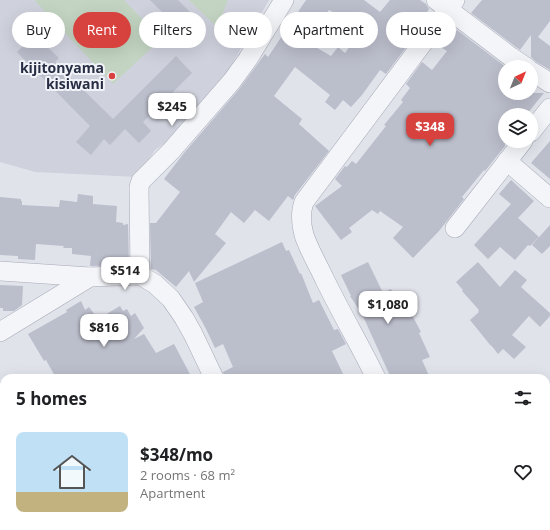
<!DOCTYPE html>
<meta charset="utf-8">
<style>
body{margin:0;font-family:"Open Sans",sans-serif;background:#f6f6f6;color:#202124;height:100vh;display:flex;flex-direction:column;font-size:15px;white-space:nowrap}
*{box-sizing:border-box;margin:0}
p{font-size:13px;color:#757577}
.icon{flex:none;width:22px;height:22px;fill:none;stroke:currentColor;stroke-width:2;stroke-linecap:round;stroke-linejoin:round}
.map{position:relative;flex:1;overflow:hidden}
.panel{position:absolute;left:0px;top:374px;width:550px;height:156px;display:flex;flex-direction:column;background:#fff;border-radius:12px 12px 0 0;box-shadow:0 4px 16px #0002}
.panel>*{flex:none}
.top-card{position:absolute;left:12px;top:12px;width:526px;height:36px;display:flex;gap:8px}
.needle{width:26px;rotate:43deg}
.controls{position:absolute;left:498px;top:60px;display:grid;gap:8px}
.controls a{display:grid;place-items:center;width:40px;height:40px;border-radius:50%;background:#fff;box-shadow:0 4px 16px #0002;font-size:20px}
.price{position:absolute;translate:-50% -34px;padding:0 9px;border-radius:8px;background:#fff;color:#222;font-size:13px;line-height:26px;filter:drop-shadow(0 1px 2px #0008)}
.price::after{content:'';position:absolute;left:50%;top:24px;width:12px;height:9px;margin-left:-6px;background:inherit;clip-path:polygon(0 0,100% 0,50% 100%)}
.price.selected{background:#d7423f;color:#fff}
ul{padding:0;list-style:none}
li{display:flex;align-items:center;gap:12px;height:100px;padding:0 16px}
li+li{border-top:1px solid #e0e0e0}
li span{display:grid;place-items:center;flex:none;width:112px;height:80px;border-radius:8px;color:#555}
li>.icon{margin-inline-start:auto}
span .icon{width:48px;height:48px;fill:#fffc;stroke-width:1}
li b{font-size:17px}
h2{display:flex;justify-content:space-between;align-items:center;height:48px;padding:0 16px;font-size:17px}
.tag{padding:0 14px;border-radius:18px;background:#fff;box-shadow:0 4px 16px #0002;font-size:14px;line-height:36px}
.tag.selected{background:#d7423f;color:#fff}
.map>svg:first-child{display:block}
.built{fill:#cfd2dd}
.green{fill:#c3d5c2}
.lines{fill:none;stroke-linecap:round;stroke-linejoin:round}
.stream{stroke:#9aaacd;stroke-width:4.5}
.building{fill:#bbbecb;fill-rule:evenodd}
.minor-casing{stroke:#a6a9b6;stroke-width:20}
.tertiary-casing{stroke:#a6a9b6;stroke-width:24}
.minor{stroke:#f4f5f9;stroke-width:19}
.tertiary{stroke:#f4f5f9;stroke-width:22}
.poi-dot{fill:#d7423f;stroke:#f1f3f8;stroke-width:1.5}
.labels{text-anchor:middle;stroke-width:4;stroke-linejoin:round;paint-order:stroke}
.poi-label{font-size:14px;font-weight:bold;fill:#282e44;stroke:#f1f3f8;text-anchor:end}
</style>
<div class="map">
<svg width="550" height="530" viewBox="0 0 550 530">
<rect width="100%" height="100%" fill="#e1e3eb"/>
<path class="built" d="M0 0H269L251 32 198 120 155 150 137 177 35 172 0 162Z"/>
<g class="green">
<path d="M36 0H124L161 39 113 84 35 1Z"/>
<path d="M189 0H228L217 27Z"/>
</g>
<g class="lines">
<g class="stream">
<path d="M546 514 550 511"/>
<path d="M497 530 502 526"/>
<path d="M527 530 532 526"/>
</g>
</g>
<g class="building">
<path d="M150 0H178L203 25 189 39Z"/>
<path d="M306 0H364L380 12 390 0H420L426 4 429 9 425 15 424 23 423 24H417L407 39 410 42 386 74 380 70 362 95 351 107 343 100 335 110 325 102 330 95 295 67 274 96 302 119 299 124 329 151 295 195 293 200 288 196 269 221 255 210 244 223 231 212 215 234 226 243 194 282 189 271 176 287 156 270 151 269 150 223H156L180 192 164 179 184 153 240 88 265 54 268 57ZM329 10 363 28 345 53 338 47 331 56 307 42Z"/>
<path d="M482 0H550V21L538 37 550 46V70L535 61 531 57V35L520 50 471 13Z"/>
<path d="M457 30 506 67H505V93H544L526 115H505V146L485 171 484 170 462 197 464 199 439 231 413 258 393 238 403 227 380 211 378 214 372 210 349 228 352 232 341 240 315 206 342 186 335 179 345 166 347 167 352 161 356 164 386 126 384 125 403 102 401 100 410 88 406 84 422 62 432 70 447 51 442 48Z"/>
<path d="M35 35 59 58 55 62 113 119 176 56 192 73 143 122 151 131 139 143 125 129 110 145 104 139 91 155 76 142 90 126 17 52Z"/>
<path d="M550 141V179L531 163Z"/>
<path d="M511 180 534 201 518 218 539 237 530 246 528 245 515 260 500 247 488 259 474 245 511 204 499 194Z"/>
<path d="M78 194 93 196V204L117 206 116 222 123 223V225L128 224 129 264 121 263V265L90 266 91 256 72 254V248H63L64 246 36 244 35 260 18 259V256L0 255V197L21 199V201H22V205L59 207 60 200 77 202Z"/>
<path d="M550 225V246L542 254 532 245Z"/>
<path d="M282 242 286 251 289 250 300 274 301 273 313 303 319 300 334 330 338 329 346 344 332 351 345 378H225L223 372 233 367 223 344 215 348 206 329 194 307 203 302 195 283Z"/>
<path d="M368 262 383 293 391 289 404 316 411 313 421 332 419 333 430 357 422 360 430 378H391L362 314 350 296H351L341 275Z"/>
<path d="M478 262 500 287 515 270 527 280 521 287 550 313V316L540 327 529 316 512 335 526 347 514 359 503 349 498 354 491 345V346L470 320 479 312 478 311 479 310 462 291 463 290 456 282Z"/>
<path d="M0 285 23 286 22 305 14 311H3V308H0Z"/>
<path d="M81 301 85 310 89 307 98 319 120 306 123 311 127 309 131 316 135 313 144 328 134 339 144 334 156 353 174 344 192 378H56L46 360 44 361 28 334 67 312 66 310Z"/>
</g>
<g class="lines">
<g class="minor-casing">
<g id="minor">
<path d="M436 0 511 57 526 67"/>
<path d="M531 71 550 83"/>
<path d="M531 132 550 108"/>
<path d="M507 161 550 198"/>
<path d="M455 228 523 141"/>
<path d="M0 271 90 277 140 275 155 284 171 299 184 318 193 334 214 378"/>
<path d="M140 275 139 187 141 181 171 151 232 81 248 59 284 0"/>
<path d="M0 332 90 277"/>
<path d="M376 378C360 345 341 313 325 280 318 265 309 250 304 235 301 224 300 213 304 202L455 0"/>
<path d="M0 526 4 524"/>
<path d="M439 526 441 530"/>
<path d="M261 530 264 526"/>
</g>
</g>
<g class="tertiary-casing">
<g id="tertiary">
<path d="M546 501 550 498"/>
<path d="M512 530 516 526"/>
</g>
</g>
<use href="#minor" class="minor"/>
<use href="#tertiary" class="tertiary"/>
</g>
<circle class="poi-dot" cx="112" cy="76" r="4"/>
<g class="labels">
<g class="poi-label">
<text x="104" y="73">kijitonyama<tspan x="104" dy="16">kisiwani</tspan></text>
</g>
</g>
</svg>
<div class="controls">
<a><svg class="needle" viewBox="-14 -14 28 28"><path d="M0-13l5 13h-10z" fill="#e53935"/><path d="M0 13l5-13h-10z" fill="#757577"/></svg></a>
<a><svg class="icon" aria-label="layers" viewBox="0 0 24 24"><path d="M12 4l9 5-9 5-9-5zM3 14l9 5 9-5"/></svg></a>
</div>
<b class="price" style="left:172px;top:127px">$245</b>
<b class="price selected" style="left:430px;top:147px">$348</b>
<b class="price" style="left:125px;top:291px">$514</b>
<b class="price" style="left:388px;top:325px">$1,080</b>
<b class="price" style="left:104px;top:348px">$816</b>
<div class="top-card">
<a class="tag">Buy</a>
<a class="tag selected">Rent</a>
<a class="tag">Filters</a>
<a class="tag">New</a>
<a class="tag">Apartment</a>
<a class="tag">House</a>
</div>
<section class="panel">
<h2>5 homes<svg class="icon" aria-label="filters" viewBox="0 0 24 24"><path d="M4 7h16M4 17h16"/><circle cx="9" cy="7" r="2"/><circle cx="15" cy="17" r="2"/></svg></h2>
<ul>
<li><span style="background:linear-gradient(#bfe0f5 75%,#c2b280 0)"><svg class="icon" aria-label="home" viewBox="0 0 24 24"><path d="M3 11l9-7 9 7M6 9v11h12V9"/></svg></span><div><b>$348/mo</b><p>2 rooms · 68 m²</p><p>Apartment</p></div><svg class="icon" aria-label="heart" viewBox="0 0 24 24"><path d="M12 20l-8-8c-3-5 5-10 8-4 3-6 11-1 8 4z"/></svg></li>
</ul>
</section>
</div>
